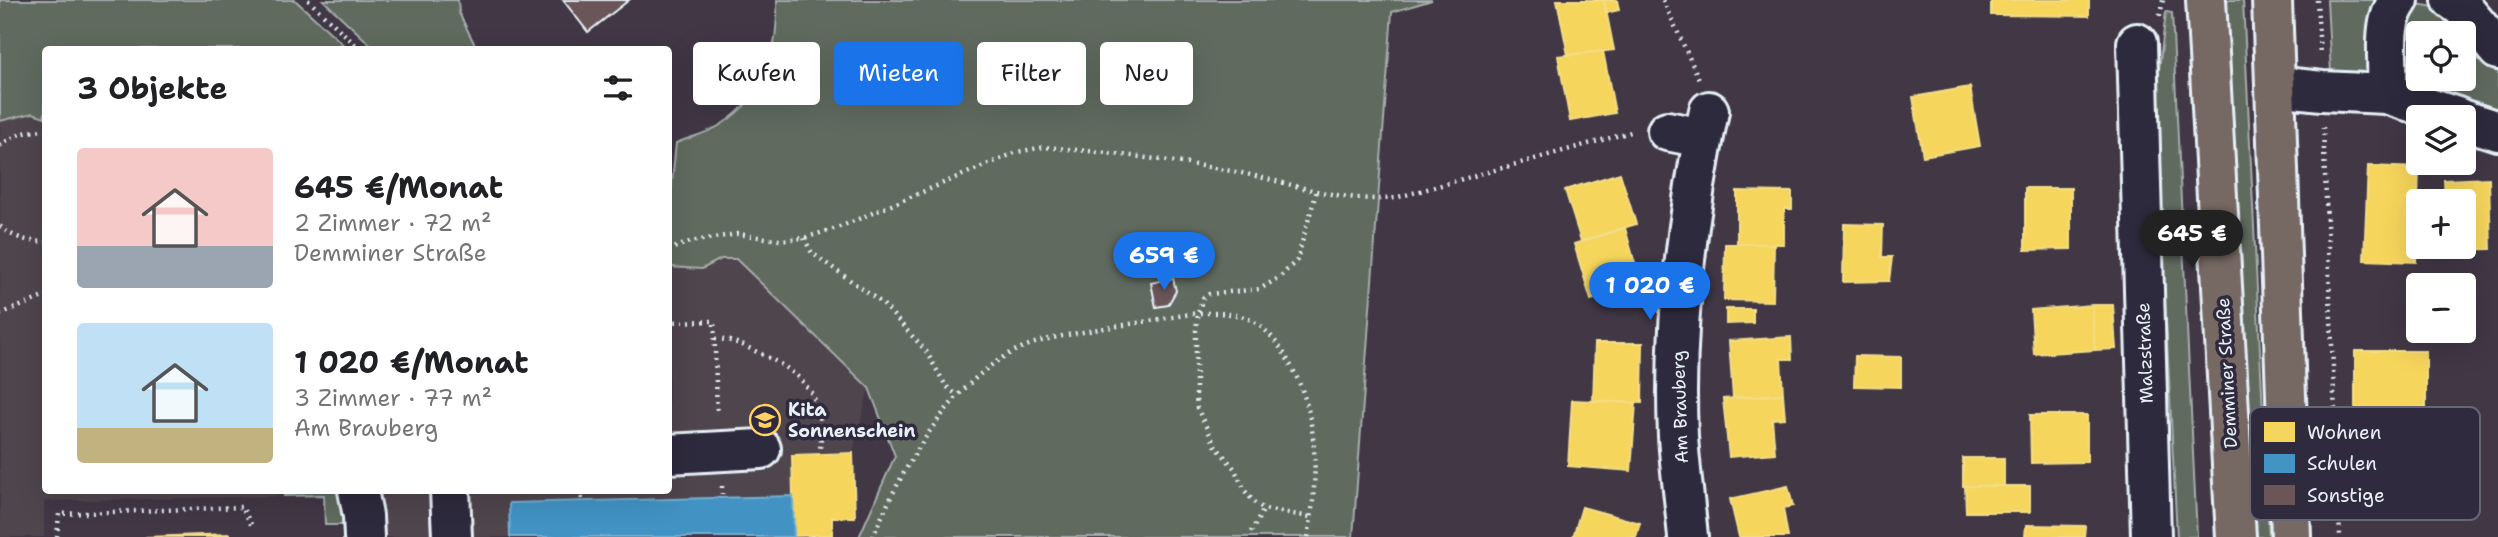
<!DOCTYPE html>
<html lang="de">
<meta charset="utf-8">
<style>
body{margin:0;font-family:"Shantell Sans",sans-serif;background:#f2f2f2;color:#202124;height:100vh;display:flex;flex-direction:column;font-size:26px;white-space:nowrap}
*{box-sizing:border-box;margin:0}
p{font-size:23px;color:#757577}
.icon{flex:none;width:38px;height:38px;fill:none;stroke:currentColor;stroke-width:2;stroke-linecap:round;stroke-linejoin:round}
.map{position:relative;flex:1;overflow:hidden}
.drawer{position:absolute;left:42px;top:46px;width:630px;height:448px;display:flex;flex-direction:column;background:#fff;border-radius:7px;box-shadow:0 7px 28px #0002}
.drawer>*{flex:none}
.guide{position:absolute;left:693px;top:42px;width:665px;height:63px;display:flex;gap:14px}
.controls{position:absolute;left:2406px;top:21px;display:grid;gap:14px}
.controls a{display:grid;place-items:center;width:70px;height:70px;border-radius:7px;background:#fff;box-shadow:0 7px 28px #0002;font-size:35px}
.price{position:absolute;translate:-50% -60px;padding:0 16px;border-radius:24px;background:#1a73e8;color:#fff;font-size:23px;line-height:46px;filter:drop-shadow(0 2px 4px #0008)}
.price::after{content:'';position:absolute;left:50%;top:42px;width:21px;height:16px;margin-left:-10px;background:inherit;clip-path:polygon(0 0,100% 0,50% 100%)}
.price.selected{background:#222;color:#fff}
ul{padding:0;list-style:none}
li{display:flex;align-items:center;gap:21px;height:175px;padding:0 35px}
li span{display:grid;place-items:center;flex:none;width:196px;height:140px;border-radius:7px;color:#555}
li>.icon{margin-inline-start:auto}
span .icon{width:84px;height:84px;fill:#fffc;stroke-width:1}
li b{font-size:30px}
h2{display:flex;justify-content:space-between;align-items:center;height:84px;padding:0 35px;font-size:30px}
.pill{padding:0 24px;border-radius:7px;background:#fff;box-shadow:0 7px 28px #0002;font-size:24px;line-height:63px}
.pill.selected{background:#1a73e8;color:#fff}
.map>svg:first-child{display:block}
.built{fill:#50444e}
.green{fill:#606a5e;stroke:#a4aeab;stroke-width:2;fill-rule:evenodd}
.homes{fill:#f6d55c;stroke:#f2dd8b;stroke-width:2}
.schools{fill:#4393c3;stroke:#74afd3;stroke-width:2}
.building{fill:#6a5658;stroke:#e8f1f8;stroke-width:2}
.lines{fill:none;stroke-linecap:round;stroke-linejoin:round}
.minor-casing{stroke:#e8f1f8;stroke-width:44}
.major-casing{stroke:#e8f1f8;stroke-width:44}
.path{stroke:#e8f1f8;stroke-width:4.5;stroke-dasharray:2 5;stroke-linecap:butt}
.minor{stroke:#2f2a3d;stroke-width:38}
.major{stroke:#766864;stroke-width:38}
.labels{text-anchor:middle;stroke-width:7;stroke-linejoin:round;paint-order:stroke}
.street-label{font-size:18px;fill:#e8f1f8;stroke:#2f2a3d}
.poi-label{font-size:18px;font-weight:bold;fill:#e8f1f8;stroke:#2f2a3d;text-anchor:start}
.key{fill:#2f2a3d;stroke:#666675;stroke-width:2}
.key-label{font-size:19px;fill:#e8f1f8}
</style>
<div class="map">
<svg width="2498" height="537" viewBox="0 0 2498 537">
<rect width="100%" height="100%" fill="#413745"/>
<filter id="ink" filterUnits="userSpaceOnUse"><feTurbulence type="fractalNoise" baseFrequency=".0143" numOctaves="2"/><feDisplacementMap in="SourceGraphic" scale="14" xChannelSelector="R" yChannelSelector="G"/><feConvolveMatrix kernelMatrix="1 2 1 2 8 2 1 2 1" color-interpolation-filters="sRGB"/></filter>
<g filter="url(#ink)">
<g class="built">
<path d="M34 113 45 117 46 490H284V496L44 501V537H0V121Z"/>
<path d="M721 259H736L869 388 853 453 792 455 794 537H376L374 490H668L669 267 702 269Z"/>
</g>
<g class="green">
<path d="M0 0H295L348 49H46L45 117 33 113 0 121Z"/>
<path d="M323 0H458L459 13 477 49H375Z"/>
<path d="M777 0H1432L1392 12 1353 537H859L895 456 869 388 736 259H721L702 269 669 267 668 222 676 143C691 137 709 133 722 124 767 95 778 51 777 0Z"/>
<path d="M2226 0H2243L2269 537H2255Z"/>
<path d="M2327 0H2384L2376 74H2331Z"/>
<path d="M2416 4 2441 8 2455 17 2498 69V119L2401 88 2396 27ZM2418 33H2464V79H2418Z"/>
<path d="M2166 12 2172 13 2197 537H2177L2155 103Z"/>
<path d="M284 490H343L344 525H325L324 495 284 496Z"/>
</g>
<g class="homes">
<path d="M1557 0H1604L1614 50 1568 55Z"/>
<path d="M1604 0H1617L1619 10 1606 13Z"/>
<path d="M1991 0H2089V16L1991 15Z"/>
<path d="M1603 51 1615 113 1570 121 1558 56Z"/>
<path d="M1970 87 1980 146 1923 156 1913 97Z"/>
<path d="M2368 166 2419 168 2416 262 2364 260Z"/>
<path d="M1620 173 1636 224 1581 241 1565 190Z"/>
<path d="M2489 178 2491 249 2446 250V247H2464V201H2445L2444 180Z"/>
<path d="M2025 188H2071V249L2025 250Z"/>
<path d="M1737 191 1792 192V209H1784V244H1737Z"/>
<path d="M1844 224 1883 225 1882 257H1892L1889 281 1843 282Z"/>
<path d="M1625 228 1641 285 1591 300 1574 244Z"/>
<path d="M1725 244H1774L1773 301 1724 300Z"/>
<path d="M2092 305 2095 350 2034 354 2031 310Z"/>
<path d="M2092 305H2113L2116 349 2095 350Z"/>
<path d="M1726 309H1753V323L1726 324Z"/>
<path d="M1791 337 1792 359H1781L1783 394 1733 398 1729 341Z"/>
<path d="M1595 343H1643L1642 403 1593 402Z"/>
<rect x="2355" y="351" width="71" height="57"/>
<path d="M1855 356 1901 357V387L1854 386Z"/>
<path d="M1783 394 1785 418 1772 419 1775 453 1729 457 1723 399Z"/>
<path d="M1572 400 1636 403 1631 471 1568 466Z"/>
<path d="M2030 415H2087V462L2031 463Z"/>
<path d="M853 453 855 517H832V535L794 536 792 455Z"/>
<rect x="1963" y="458" width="41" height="28"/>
<path d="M1788 486 1793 506 1783 508 1788 537H1739L1730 499Z"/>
<path d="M1965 486H2030V512H1966Z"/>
<path d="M1582 507 1640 523 1636 537H1573Z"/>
<path d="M2026 525 2085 526 2084 537H2025Z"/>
<path d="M229 534V537H145Z"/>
</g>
<path class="schools" d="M793 496 794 537H510L509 503Z"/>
<g class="building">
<path d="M563 0H629L588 32Z"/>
<path d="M1173 278 1176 291 1168 305 1156 307 1151 283Z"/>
</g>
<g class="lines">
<g class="minor-casing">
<g id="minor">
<path d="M2452 0 2462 7 2498 50"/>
<path d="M2137 43 2151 537"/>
<path d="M2275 86 2322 91 2386 94 2457 117"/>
<path d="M2386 94C2391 62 2379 27 2399 0"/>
<path d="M2464 120 2498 131"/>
<path d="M1667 131 1703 138"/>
<path d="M668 454 761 449"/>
<path d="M358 490 363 516 364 537"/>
<path d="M450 490 452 537"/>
<path d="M1688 537C1685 503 1680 469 1678 436 1673 327 1687 217 1709 111"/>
</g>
</g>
<g class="major-casing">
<g id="major">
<path d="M2206 0 2236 537"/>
<path d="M2272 0 2291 537"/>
</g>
</g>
<g class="path">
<path d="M308 0 360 49"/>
<path d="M1663 0 1699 79"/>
<path d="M2317 0 2320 55"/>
<path d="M2160 16 2163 0"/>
<path d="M2323 127 2340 537"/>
<path d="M0 146C15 134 27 131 46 130"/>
<path d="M0 226C11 237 30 243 46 241"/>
<path d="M804 238 812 253 882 303 926 351 946 386 957 395"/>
<path d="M668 250 690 242 737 234 780 240 804 238 837 228 1017 152 1044 147C1106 152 1169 160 1231 171 1284 180 1341 204 1395 198L1631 132"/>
<path d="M0 314 46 296"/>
<path d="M668 322 714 321 717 414"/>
<path d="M715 339C732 339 745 346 761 354 806 375 826 398 820 450"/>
<path d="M722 486V497"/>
<path d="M581 490 582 501"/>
<path d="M1251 532 1264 509"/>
<path d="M57 537 59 514 242 507 253 528"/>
<path d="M812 537V536"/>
<path d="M873 537C900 471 953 377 1021 348 1045 338 1073 334 1099 329 1132 324 1165 318 1198 313L1203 298 1209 294 1260 289 1280 277 1297 260 1317 190"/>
<path d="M1308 537C1318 479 1320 417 1290 364 1281 347 1269 330 1251 320 1236 312 1215 313 1198 313L1196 330V395L1197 408 1215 445 1234 468 1245 491 1254 502 1264 509 1310 517"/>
</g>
<use href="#minor" class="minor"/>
<use href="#major" class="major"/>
</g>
</g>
<defs>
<g id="school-ring" transform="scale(1.575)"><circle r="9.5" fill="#2f2a3d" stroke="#ffd166" stroke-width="1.5"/><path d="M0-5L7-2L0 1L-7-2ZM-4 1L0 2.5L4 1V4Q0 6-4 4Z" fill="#ffd166"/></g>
</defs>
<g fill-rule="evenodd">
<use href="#school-ring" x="765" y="420"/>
</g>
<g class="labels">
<g class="street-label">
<text transform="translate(2145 353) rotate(-92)" y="6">Malzstraße</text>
<text transform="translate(2227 373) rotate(-93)" y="6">Demminer Straße</text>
<text transform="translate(1680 407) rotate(-92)" y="6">Am Brauberg</text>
</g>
<g class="poi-label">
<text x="788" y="416">Kita<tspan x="788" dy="21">Sonnenschein</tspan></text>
</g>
</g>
<rect x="2250" y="407" width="230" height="113" rx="10" class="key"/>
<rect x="2264" y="422" width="31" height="20" fill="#f6d55c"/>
<rect x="2264" y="454" width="31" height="19" fill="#4393c3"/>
<rect x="2264" y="485" width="31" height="20" fill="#6a5658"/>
<g class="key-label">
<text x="2307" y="439">Wohnen</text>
<text x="2307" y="470">Schulen</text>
<text x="2307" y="502">Sonstige</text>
</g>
</svg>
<div class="controls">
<a><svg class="icon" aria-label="locate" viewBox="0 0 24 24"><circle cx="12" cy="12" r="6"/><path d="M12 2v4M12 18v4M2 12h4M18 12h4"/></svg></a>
<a><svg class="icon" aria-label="layers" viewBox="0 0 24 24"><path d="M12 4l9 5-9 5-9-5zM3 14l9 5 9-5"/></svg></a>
<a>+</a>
<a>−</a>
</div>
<b class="price selected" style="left:2192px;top:270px">645 €</b>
<b class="price" style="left:1164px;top:292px">659 €</b>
<b class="price" style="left:1650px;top:322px">1 020 €</b>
<div class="guide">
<a class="pill">Kaufen</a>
<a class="pill selected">Mieten</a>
<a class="pill">Filter</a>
<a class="pill">Neu</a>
</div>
<section class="drawer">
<h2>3 Objekte<svg class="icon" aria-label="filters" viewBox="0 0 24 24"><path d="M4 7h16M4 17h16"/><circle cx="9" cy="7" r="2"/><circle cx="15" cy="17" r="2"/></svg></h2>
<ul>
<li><span style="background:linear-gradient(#f6c9c9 70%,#9aa5b1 0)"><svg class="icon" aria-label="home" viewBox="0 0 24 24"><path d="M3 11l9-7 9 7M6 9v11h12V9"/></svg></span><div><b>645 €/Monat</b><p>2 Zimmer · 72 m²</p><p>Demminer Straße</p></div></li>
<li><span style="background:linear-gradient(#bfe0f5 75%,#c2b280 0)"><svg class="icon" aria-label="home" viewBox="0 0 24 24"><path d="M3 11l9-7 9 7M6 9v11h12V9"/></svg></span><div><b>1 020 €/Monat</b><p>3 Zimmer · 77 m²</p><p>Am Brauberg</p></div></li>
</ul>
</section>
</div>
